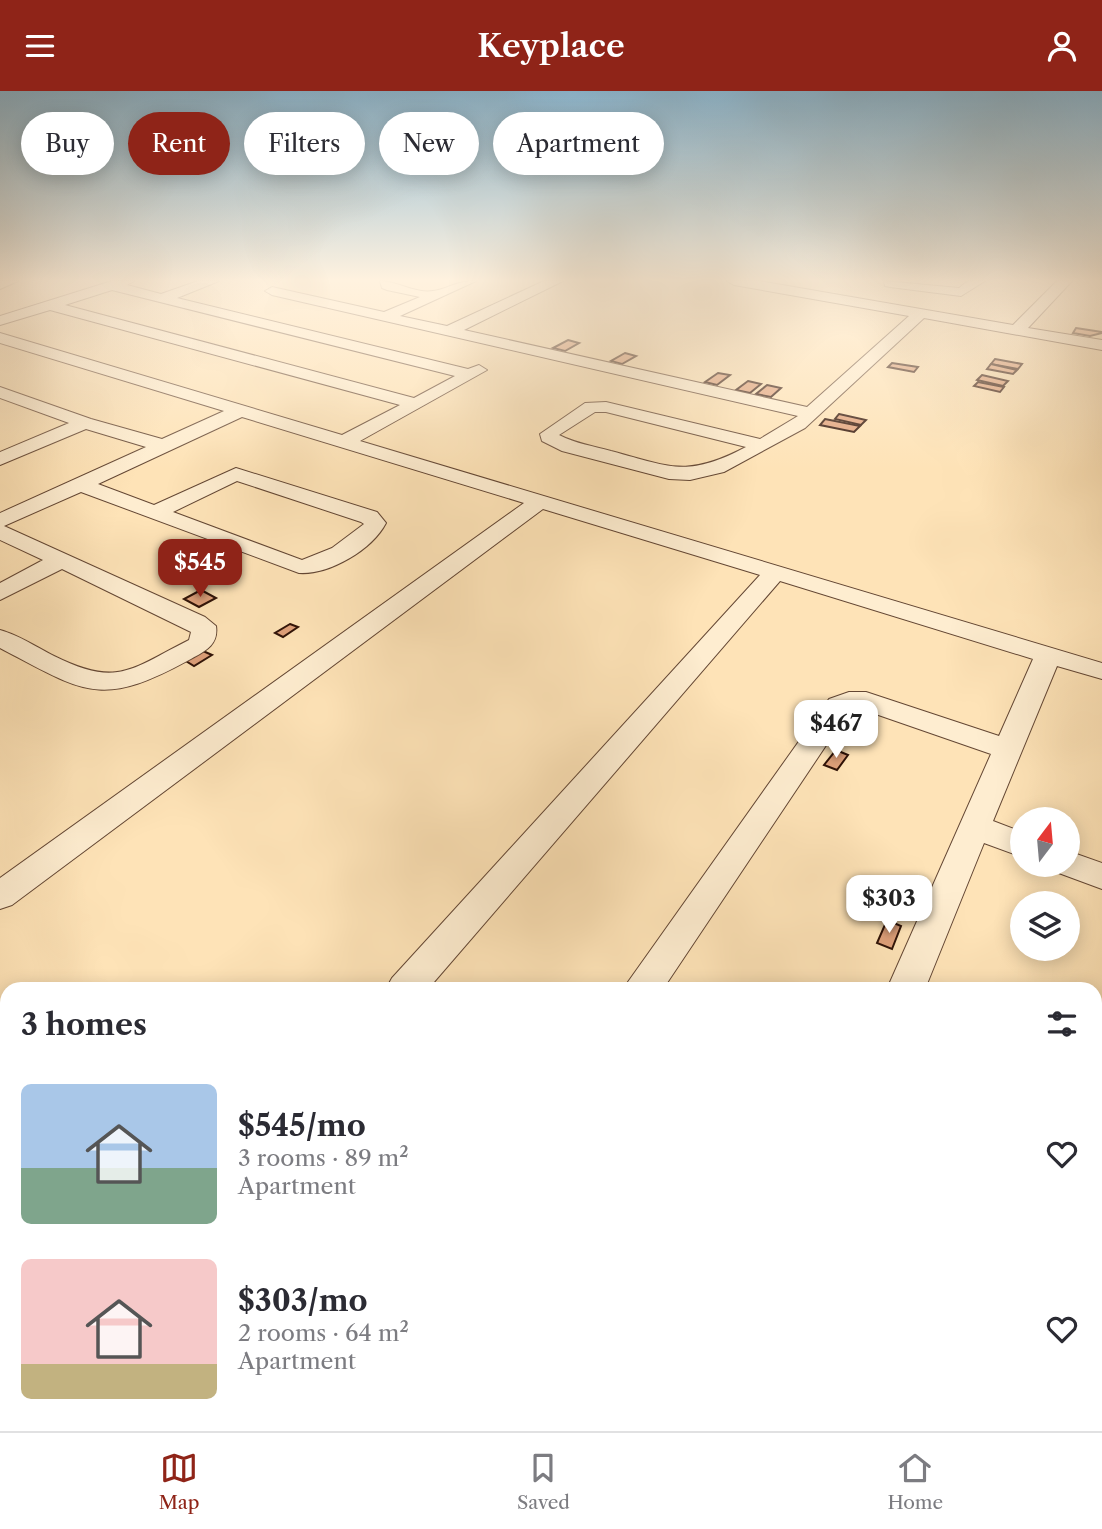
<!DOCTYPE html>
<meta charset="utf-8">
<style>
body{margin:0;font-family:"Libre Caslon Text",serif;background:#f2f2f3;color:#2b2b33;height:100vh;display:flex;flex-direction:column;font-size:26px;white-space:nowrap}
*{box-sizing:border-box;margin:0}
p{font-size:23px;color:#7c7c81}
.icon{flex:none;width:38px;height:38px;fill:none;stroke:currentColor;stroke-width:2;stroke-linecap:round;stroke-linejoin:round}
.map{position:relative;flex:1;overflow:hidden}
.details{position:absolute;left:0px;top:891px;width:1102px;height:450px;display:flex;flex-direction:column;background:#fff;border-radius:21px 21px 0 0;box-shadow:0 4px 18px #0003}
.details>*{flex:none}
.guide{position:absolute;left:21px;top:21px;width:700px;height:63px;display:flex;gap:14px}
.needle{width:46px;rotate:16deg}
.tools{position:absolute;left:1010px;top:716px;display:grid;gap:14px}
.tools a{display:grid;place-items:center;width:70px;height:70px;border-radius:50%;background:#fff;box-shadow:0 4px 18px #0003;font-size:35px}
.price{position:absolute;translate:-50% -60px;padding:0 16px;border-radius:14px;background:#fff;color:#222;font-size:23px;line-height:46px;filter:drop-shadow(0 2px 4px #0008)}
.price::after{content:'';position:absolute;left:50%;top:42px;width:21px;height:16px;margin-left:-10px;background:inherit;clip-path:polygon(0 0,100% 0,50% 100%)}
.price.on{background:#8f2418;color:#fff}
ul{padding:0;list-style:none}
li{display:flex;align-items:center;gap:21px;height:175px;padding:0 21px}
li span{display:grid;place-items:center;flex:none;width:196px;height:140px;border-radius:10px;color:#555}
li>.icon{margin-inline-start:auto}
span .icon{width:84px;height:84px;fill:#fffc;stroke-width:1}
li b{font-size:30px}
h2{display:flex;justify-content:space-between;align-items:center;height:84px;padding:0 21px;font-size:30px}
.tag{padding:0 24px;border-radius:32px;background:#fff;box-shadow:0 4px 18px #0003;font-size:24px;line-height:63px}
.tag.on{background:#8f2418;color:#fff}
header{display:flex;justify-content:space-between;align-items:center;height:91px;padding:0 21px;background:#8f2418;color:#fff;font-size:32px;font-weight:600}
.tabs{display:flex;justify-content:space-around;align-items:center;height:98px;border-top:2px solid #e1e1e2;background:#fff;font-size:19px;color:#7c7c81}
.tabs a{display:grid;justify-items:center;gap:4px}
.tabs .on{color:#8f2418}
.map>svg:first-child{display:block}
.building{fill:#e0a17b;stroke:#301308;stroke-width:2}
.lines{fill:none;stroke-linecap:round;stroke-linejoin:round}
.minor-casing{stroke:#644734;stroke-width:2}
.minor{fill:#feedd0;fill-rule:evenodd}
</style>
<header><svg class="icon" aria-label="menu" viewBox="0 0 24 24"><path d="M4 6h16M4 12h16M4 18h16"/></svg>Keyplace<svg class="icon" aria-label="person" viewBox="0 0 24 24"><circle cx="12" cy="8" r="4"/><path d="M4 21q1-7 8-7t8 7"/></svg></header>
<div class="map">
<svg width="1102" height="1340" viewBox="0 0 1102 1340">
<rect width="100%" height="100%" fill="#fee3b7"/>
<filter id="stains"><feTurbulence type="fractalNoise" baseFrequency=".00286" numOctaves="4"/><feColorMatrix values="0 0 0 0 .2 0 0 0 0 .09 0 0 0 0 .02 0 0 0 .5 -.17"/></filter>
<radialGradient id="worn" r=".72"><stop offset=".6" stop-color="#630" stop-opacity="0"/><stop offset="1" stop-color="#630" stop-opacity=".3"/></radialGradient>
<g class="building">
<path d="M1076 237 1102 241V242L1090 245 1073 242Z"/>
<path d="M568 249 579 252 565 260 553 257Z"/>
<path d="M625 262 636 265 622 273 611 270Z"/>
<path d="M995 268 1022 273 1018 278 991 273Z"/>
<path d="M892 272 918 276 914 281 888 276Z"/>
<path d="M991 273 1017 279 1013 283 987 278Z"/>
<path d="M718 282 730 284 717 294 705 291Z"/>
<path d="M982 284 1008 290 1003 295 977 289Z"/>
<path d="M748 290 761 293 750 302 736 299Z"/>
<path d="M978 291 1004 296 1000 301 974 295Z"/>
<path d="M767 294 781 297 771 306 756 303Z"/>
<path d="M839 323 866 329 861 334 835 328Z"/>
<path d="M825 328 860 335 854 341 820 334Z"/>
<path d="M201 499 216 507 199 516 184 508Z"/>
<path d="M290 533 298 536 283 546 275 542Z"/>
<path d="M203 560 212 564 194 575 186 570Z"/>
<path d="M836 659 848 664 837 679 824 674Z"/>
<path d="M906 800 921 807 916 816 901 809Z"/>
<path d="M887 829 901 835 892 858 877 852Z"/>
<path d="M526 1334H597L607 1340H521Z"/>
</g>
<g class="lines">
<g class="minor-casing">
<g id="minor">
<path d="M0 190H18L0 198Z"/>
<path d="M112 190H134L127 194 161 203 198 190H219L177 207 468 278 479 274 487 279 360 350 1102 572V588L1057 575 993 730 1022 741V766L984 752 925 898H887L991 663 864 619 849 620 663 898H623L829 608 849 601H866L999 645 1033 568 780 490 428 898H386L392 887 760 484 543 418 12 814 0 818V787L524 412 242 326 98 393 154 414 236 377 377 421 386 432C372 459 329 484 299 482L81 401 4 435 205 526 216 535C219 555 203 561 189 569 100 618 84 601 0 557V539C19 544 36 556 54 565 118 597 131 578 189 549L191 541 62 478 0 509V492L43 469 0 449V422L146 356 86 338 0 374V361L69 332 0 307V296L91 328 162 348 224 320 0 252V242L342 344 400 314 50 219 0 234V225ZM112 199 455 285 414 307 65 214ZM237 390 361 431 364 433 332 457 302 469 173 421Z"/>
<path d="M380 190C397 190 416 203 433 200 449 198 454 190 476 190L400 225 447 235 544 190H563L464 239 807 316 909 225 734 194 727 190H759L1013 234 1057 190H1072L1028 237 1102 249V259L924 227 805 337 724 381 690 389 669 388 562 360 542 350 540 343 585 312 606 311 760 348 798 325 272 204 265 200 272 196 384 221 420 206 387 199 382 197ZM595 321H606L746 356C687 387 671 376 611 360 594 355 576 353 559 344Z"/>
<path d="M884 190 959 197 968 190H985L961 205 890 196 885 195Z"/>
<path d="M1068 760 1102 772V798L1056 781 1052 774H1068Z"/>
<path d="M1096 1092 1102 1094V1140L1096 1138Z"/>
<path d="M79 1334H131L129 1340H77Z"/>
<path d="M346 1334H399L397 1340H344Z"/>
<path d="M698 1334H750L748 1340H696Z"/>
</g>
</g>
<use href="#minor" class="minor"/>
</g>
<linearGradient id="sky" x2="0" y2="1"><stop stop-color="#8bb8d3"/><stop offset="0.5" stop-color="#fff2df"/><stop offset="1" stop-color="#fff2df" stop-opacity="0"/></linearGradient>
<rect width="1102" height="378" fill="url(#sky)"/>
<rect width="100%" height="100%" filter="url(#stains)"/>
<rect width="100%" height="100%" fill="url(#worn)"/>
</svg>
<div class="tools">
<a><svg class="needle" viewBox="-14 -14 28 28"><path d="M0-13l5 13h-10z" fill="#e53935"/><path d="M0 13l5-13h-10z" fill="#7c7c81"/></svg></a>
<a><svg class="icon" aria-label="layers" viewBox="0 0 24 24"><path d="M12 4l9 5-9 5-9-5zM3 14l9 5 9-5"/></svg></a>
</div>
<b class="price on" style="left:200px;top:508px">$545</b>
<b class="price" style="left:836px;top:669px">$467</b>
<b class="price" style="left:889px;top:844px">$303</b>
<div class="guide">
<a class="tag">Buy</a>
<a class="tag on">Rent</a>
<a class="tag">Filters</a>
<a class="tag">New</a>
<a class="tag">Apartment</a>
</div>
<section class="details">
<h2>3 homes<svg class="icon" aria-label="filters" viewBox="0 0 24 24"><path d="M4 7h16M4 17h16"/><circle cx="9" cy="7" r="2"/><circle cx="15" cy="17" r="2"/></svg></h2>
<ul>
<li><span style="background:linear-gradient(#a9c7e8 60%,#7fa58c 0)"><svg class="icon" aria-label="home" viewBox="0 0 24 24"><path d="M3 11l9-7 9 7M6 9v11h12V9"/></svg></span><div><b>$545/mo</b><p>3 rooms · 89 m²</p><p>Apartment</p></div><svg class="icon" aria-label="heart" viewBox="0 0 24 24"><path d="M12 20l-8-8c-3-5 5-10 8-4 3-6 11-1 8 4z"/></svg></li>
<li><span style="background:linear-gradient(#f6c9c9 75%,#c2b280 0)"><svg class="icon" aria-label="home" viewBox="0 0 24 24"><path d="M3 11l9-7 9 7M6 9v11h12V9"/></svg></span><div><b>$303/mo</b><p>2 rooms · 64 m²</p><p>Apartment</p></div><svg class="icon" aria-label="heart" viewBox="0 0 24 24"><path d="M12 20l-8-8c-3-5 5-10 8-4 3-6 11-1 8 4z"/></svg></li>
</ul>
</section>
</div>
<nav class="tabs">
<a class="on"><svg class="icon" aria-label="map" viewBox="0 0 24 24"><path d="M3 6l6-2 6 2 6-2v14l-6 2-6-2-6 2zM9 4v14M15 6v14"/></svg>Map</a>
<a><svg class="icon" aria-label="saved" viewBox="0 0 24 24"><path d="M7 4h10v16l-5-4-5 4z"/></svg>Saved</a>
<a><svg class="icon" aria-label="home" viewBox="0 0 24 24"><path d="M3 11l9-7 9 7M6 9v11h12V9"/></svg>Home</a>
</nav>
